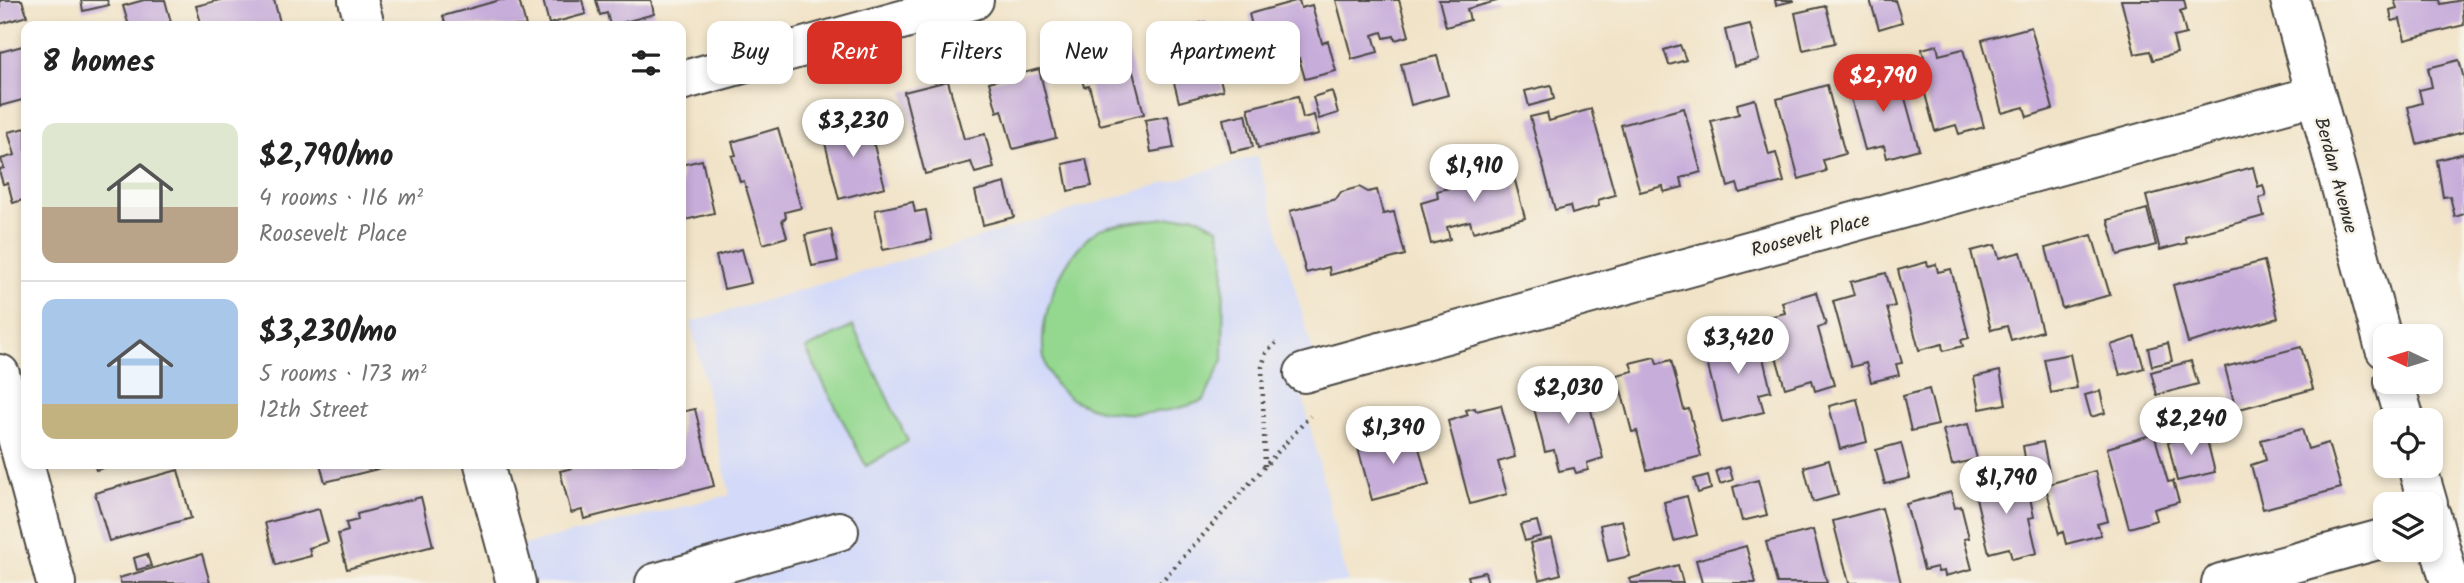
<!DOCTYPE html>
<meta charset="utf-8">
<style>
body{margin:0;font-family:Kalam,sans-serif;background:#f2f2f2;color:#222;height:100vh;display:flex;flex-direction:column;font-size:26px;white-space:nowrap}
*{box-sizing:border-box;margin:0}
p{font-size:23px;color:#767676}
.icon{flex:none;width:38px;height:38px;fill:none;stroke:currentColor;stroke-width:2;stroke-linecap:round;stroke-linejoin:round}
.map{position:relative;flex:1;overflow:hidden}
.sheet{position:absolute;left:21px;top:21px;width:665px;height:448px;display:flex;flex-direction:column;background:#fff;border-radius:14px;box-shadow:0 4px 10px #0003}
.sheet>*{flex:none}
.hud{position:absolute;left:707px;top:21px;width:665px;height:63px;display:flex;gap:14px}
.needle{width:46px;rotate:274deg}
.controls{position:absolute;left:2373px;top:324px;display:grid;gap:14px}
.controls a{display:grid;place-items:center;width:70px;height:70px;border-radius:14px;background:#fff;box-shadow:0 4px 10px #0003;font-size:35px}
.price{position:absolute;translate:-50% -60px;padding:0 16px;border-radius:24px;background:#fff;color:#222;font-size:23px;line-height:46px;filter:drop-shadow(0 2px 4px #0008)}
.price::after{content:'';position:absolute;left:50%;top:42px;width:21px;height:16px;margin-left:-10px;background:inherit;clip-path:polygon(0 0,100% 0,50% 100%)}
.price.on{background:#d93025;color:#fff}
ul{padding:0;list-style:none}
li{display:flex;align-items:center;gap:21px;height:175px;padding:0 21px}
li+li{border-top:2px solid #e0e0e0}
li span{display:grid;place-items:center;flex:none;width:196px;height:140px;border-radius:14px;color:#555}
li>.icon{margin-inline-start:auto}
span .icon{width:84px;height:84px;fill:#fffc;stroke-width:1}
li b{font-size:30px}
h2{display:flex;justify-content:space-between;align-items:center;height:84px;padding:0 21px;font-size:30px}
.chip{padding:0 24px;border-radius:14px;background:#fff;box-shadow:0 4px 10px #0003;font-size:24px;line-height:63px}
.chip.on{background:#d93025;color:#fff}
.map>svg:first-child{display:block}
.built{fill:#d2d9f9}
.green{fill:#94d890;stroke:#60825e;stroke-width:2}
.building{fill:#c7adda}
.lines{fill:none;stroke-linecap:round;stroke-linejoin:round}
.minor-casing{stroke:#494742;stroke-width:42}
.path{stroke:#494742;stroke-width:4.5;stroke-dasharray:2 5;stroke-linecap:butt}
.minor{stroke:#fff;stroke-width:38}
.labels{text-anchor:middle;stroke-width:5;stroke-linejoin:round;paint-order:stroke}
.street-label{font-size:19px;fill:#2b2b2b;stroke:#f7f3e8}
</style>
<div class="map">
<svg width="2464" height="583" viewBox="0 0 2464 583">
<rect width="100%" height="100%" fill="#f7f3e8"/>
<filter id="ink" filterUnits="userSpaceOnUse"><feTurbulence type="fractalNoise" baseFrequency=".0143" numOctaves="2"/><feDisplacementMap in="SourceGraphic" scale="14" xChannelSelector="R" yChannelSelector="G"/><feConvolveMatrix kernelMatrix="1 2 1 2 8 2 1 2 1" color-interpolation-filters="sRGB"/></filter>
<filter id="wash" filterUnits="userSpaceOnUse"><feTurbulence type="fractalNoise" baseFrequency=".00686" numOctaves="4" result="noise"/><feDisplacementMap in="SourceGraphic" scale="28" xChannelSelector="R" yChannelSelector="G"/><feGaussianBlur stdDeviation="1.57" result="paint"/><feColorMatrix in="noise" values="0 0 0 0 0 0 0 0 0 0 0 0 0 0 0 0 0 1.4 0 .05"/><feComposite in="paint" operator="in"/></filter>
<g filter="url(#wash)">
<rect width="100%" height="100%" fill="#f1e3c7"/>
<path class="built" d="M1257 156 1318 369 1298 376 1348 583H516L507 549 730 495 691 322Z"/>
<g class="green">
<path d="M1193 215 1218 228 1224 251 1223 360 1204 400C1163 418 1077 424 1051 378 1027 337 1060 253 1098 230 1111 222 1174 218 1193 215Z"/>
<path d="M853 326 908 441 866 466 806 349Z"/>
</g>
<g id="blocks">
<g class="building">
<path d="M0 0H22L27 16 0 24Z"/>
<path d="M81 0H107L109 5 83 11Z"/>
<path d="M144 0H165L172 26H129L123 6Z"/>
<path d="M220 0H274L281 26H202L196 6Z"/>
<path d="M500 0H519L526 26H446L443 16Z"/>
<path d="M543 0H582L586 14 549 24Z"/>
<path d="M596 0H651L654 14 610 26 607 13 600 15Z"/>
<path d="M1299 0 1301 8 1312 5 1322 43 1328 41 1336 71 1305 79 1299 58 1263 68 1249 14Z"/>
<path d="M1336 0H1399L1409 36 1395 40 1394 36 1384 38 1382 32 1373 35 1378 52 1352 59Z"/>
<path d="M1439 0H1497V1L1467 9 1470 20 1446 27Z"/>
<path d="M1775 0H1793V1L1776 5Z"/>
<path d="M1870 0H1895L1902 22 1879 29Z"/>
<path d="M2121 0H2184L2186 9 2180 11 2186 34 2173 37 2177 53 2153 60 2150 51 2135 54Z"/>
<path d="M2394 0H2440L2441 4 2462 0 2464 25 2405 40 2400 19 2392 21 2390 10 2397 8Z"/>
<path d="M1826 6 1835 43 1803 50 1795 13Z"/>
<path d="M1205 22 1223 90 1179 102 1169 63 1163 65 1156 34Z"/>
<path d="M1750 24 1759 60 1734 66 1725 30Z"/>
<path d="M2031 27 2053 109 2027 117 2024 107 2002 113 1982 40Z"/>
<path d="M26 45V99L0 106V52Z"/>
<path d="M1126 45 1144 114 1100 125 1089 86 1084 87 1076 57Z"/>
<path d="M1680 45 1686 60 1669 65 1664 50Z"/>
<path d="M1937 45 1939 55 1963 49 1984 127 1959 134 1956 125 1935 131 1917 64 1925 62 1922 49Z"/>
<path d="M1437 56 1448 95 1411 105 1401 64Z"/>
<path d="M2459 60 2464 79V132L2417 144 2408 107 2422 103 2419 90 2432 87 2428 68Z"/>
<path d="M1039 69 1056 138 1013 149 1002 110 997 112 989 82Z"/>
<path d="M1897 69 1919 149 1887 158 1884 146 1865 150 1847 83Z"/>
<path d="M948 81 964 139 985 134 994 168 975 173 971 162 925 174 904 92Z"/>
<path d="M1551 85 1554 99 1529 106 1525 91Z"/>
<path d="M1827 85 1845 154 1823 160 1826 171 1799 179 1777 99Z"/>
<path d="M1332 91 1338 113 1319 119 1313 97Z"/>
<path d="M1298 96 1303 118 1314 115 1319 134 1258 148 1248 108Z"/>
<path d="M1755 99 1769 155 1776 153 1784 182 1740 193 1737 184 1728 187 1711 121 1739 114 1737 104Z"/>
<path d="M1684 108 1701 172 1681 178 1683 187 1664 192 1663 186 1640 192 1621 125Z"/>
<path d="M1591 109 1615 195 1598 200 1599 206 1572 214 1570 206 1555 210 1530 117 1547 113 1549 121Z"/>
<path d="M1246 114 1253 147 1231 152 1223 119Z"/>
<path d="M1168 116 1174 148 1151 152 1145 120Z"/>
<path d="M867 119 885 187 839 199 822 131Z"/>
<path d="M26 128V199L13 203 8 183 3 184 0 174V169L4 168 1 159 15 155 8 132Z"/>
<path d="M778 128 801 208 785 212 786 218 782 220 787 237 763 244 744 181 740 182 732 156 736 155 732 142Z"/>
<path d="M2464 153V214L2455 217 2450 196 2443 197 2437 160Z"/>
<path d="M1086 159 1092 186 1068 191 1063 164Z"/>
<path d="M702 160 714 213 681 221V165Z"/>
<path d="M1511 166 1525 218 1473 232 1470 221 1447 227 1450 239 1431 244 1421 203 1438 198 1437 191 1457 186 1455 181Z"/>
<path d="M2253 167 2258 187 2263 185 2266 196 2259 198 2264 216 2185 237 2187 243 2160 250 2146 196Z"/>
<path d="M1005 183 1014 217 983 225 975 191Z"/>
<path d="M1359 187 1368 192 1377 190 1383 214 1394 212 1405 255 1330 275 1329 267 1306 273 1290 211 1336 199 1341 192Z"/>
<path d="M913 202 915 212 926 210 932 240 883 250 875 210Z"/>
<path d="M2147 209 2156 245 2118 255 2108 220Z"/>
<path d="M831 229 838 261 812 266 805 235Z"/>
<path d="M2092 235 2110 295 2062 308 2046 248Z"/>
<path d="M1995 245 1999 258 2021 252 2042 331 2011 340 2007 326 1991 330 1971 251Z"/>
<path d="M742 249 751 283 724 289 716 256Z"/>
<path d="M2264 261 2278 318 2188 343 2173 285Z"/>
<path d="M1927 262 1928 266 1936 264 1938 272 1951 269 1969 338 1961 340 1963 346 1943 351 1942 344 1919 350 1898 270Z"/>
<path d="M1886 273 1895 306 1887 308 1902 363 1896 364 1899 375 1871 382 1866 363 1851 367 1833 301 1854 295 1850 282Z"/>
<path d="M1816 292 1826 325 1818 328 1834 385 1815 391 1812 380 1785 388 1765 318 1785 313 1782 302Z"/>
<path d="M1749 329 1752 339 1758 337 1771 391 1759 394 1764 412 1722 422 1704 350 1724 346 1721 336Z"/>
<path d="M2135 337 2144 368 2120 375 2111 345Z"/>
<path d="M2168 343 2172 361 2152 366 2148 348Z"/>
<path d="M2301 347 2313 389 2236 410 2225 367Z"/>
<path d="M2070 354 2077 388 2051 393 2044 359Z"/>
<path d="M1655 357 1657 364 1671 360 1684 410 1689 409 1701 456 1647 470 1637 431 1632 432 1617 375 1633 371 1630 363Z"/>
<path d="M2191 361 2198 384 2157 395 2151 372Z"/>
<path d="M2000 371 2006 404 1980 409 1974 377Z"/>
<path d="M1565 381 1566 387 1584 382 1603 458 1587 463 1588 470 1576 473 1574 468 1559 471 1554 450 1545 452 1531 396 1550 391 1548 385Z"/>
<path d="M1929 389 1938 425 1911 431 1903 396Z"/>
<path d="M2100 391 2105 413 2091 417 2085 395Z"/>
<path d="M1857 399 1867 442 1840 449 1829 406Z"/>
<path d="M1501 405 1515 457 1498 462 1507 494 1470 504 1448 421 1468 415 1466 410 1475 408 1476 411Z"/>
<path d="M695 409 714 486 584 519 582 510 571 513 560 471 573 468 572 464H681V412Z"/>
<path d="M1968 424 1977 459 1952 465 1943 430Z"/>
<path d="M2302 429 2308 449 2328 443 2341 488 2263 509 2251 465 2266 460 2261 440Z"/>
<path d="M1388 430 1390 439 1415 433 1429 485 1372 500 1358 448 1382 442 1379 433Z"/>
<path d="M2205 433 2215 472 2177 481 2168 442Z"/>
<path d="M2154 434 2168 482 2173 481 2179 502 2154 509 2157 520 2129 528 2107 448Z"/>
<path d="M2043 442 2050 477 2029 481 2023 446Z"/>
<path d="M1901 443 1910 478 1885 484 1876 450Z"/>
<path d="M1829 460 1838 495 1813 502 1804 467Z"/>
<path d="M94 464H116L96 470Z"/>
<path d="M320 464H394V465L325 482Z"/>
<path d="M1729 467 1733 480 1720 484 1716 471Z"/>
<path d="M178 470 191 518 109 541 95 493Z"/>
<path d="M2095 471 2108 521 2097 524 2101 535 2066 544 2063 532 2059 534 2045 485Z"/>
<path d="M2020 474 2023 490 2028 488 2034 517 2029 518 2037 553 2012 559 2009 548 1989 553 1973 485Z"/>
<path d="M1708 475 1711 489 1698 493 1694 479Z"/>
<path d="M1758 480 1767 515 1742 521 1733 487Z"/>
<path d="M1951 492 1955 508 1961 506 1969 538 1964 539 1972 569 1945 576 1944 571 1938 572 1937 567 1924 570 1906 504Z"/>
<path d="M1687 496 1697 535 1674 541 1664 502Z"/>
<path d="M421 497 433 546 347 569 338 534 348 531 346 523 358 520 357 514Z"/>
<path d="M1882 508 1901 583H1849L1833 521Z"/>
<path d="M319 509 328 542 309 548 311 556 276 565 265 523Z"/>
<path d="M1622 520 1630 556 1608 561 1600 525Z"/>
<path d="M1537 521 1541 536 1525 541 1520 525Z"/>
<path d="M1813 530 1827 583H1777L1766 542Z"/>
<path d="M1552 538 1561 574 1539 580 1530 543Z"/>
<path d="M1746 546 1756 583H1702L1696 560Z"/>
<path d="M147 554 151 566 137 570 134 558Z"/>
<path d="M202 554 210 583H121L119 578Z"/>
<path d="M1678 565 1683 583H1631L1629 579Z"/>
<path d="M1485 572 1488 583H1470L1468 576Z"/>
</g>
</g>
</g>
<g filter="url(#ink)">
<use href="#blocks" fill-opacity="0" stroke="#494742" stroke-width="2"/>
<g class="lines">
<g class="minor-casing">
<g id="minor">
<path d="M358 0 365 26"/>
<path d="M2290 0 2385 349"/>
<path d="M681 81 974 0"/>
<path d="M1304 373 2316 95"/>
<path d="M0 374 56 583"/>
<path d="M2394 382 2405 420"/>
<path d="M484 464 516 583"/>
<path d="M2417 466 2428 504"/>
<path d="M2431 515 2450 583"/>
<path d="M655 583 839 531"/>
<path d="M2221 583 2385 538"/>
</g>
</g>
<g class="path">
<path d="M1265 466 1262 367 1266 353 1276 343"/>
<path d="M1160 583 1310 416"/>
</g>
<use href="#minor" class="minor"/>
</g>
</g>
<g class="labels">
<g class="street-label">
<text transform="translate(2337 175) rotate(75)" y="7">Berdan Avenue</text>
<text transform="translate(1810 234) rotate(-15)" y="7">Roosevelt Place</text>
</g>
</g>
</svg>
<div class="controls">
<a><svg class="needle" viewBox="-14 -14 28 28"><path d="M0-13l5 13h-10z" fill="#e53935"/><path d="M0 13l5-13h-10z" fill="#767676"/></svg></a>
<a><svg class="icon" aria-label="locate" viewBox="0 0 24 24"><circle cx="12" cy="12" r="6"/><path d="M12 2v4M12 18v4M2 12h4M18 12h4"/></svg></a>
<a><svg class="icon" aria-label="layers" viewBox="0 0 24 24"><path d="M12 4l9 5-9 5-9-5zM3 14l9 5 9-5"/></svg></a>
</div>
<b class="price on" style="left:1883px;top:114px">$2,790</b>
<b class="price" style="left:853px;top:159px">$3,230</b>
<b class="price" style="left:1474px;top:204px">$1,910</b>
<b class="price" style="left:1738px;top:376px">$3,420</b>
<b class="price" style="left:1568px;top:426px">$2,030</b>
<b class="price" style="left:2191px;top:457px">$2,240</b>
<b class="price" style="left:1393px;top:466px">$1,390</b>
<b class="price" style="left:2006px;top:516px">$1,790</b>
<div class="hud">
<a class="chip">Buy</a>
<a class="chip on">Rent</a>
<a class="chip">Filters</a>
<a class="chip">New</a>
<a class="chip">Apartment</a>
</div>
<section class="sheet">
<h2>8 homes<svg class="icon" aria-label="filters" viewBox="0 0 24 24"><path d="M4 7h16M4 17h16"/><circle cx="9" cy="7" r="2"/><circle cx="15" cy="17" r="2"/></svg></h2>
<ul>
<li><span style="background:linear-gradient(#dfe7d0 60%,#b9a48a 0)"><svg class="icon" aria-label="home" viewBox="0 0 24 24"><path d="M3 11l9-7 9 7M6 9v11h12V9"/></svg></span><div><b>$2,790/mo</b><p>4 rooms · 116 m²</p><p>Roosevelt Place</p></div></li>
<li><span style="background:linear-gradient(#a9c7e8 75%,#c2b280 0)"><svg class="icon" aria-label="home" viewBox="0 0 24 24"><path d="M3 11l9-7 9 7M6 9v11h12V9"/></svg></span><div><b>$3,230/mo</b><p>5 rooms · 173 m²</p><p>12th Street</p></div></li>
</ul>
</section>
</div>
